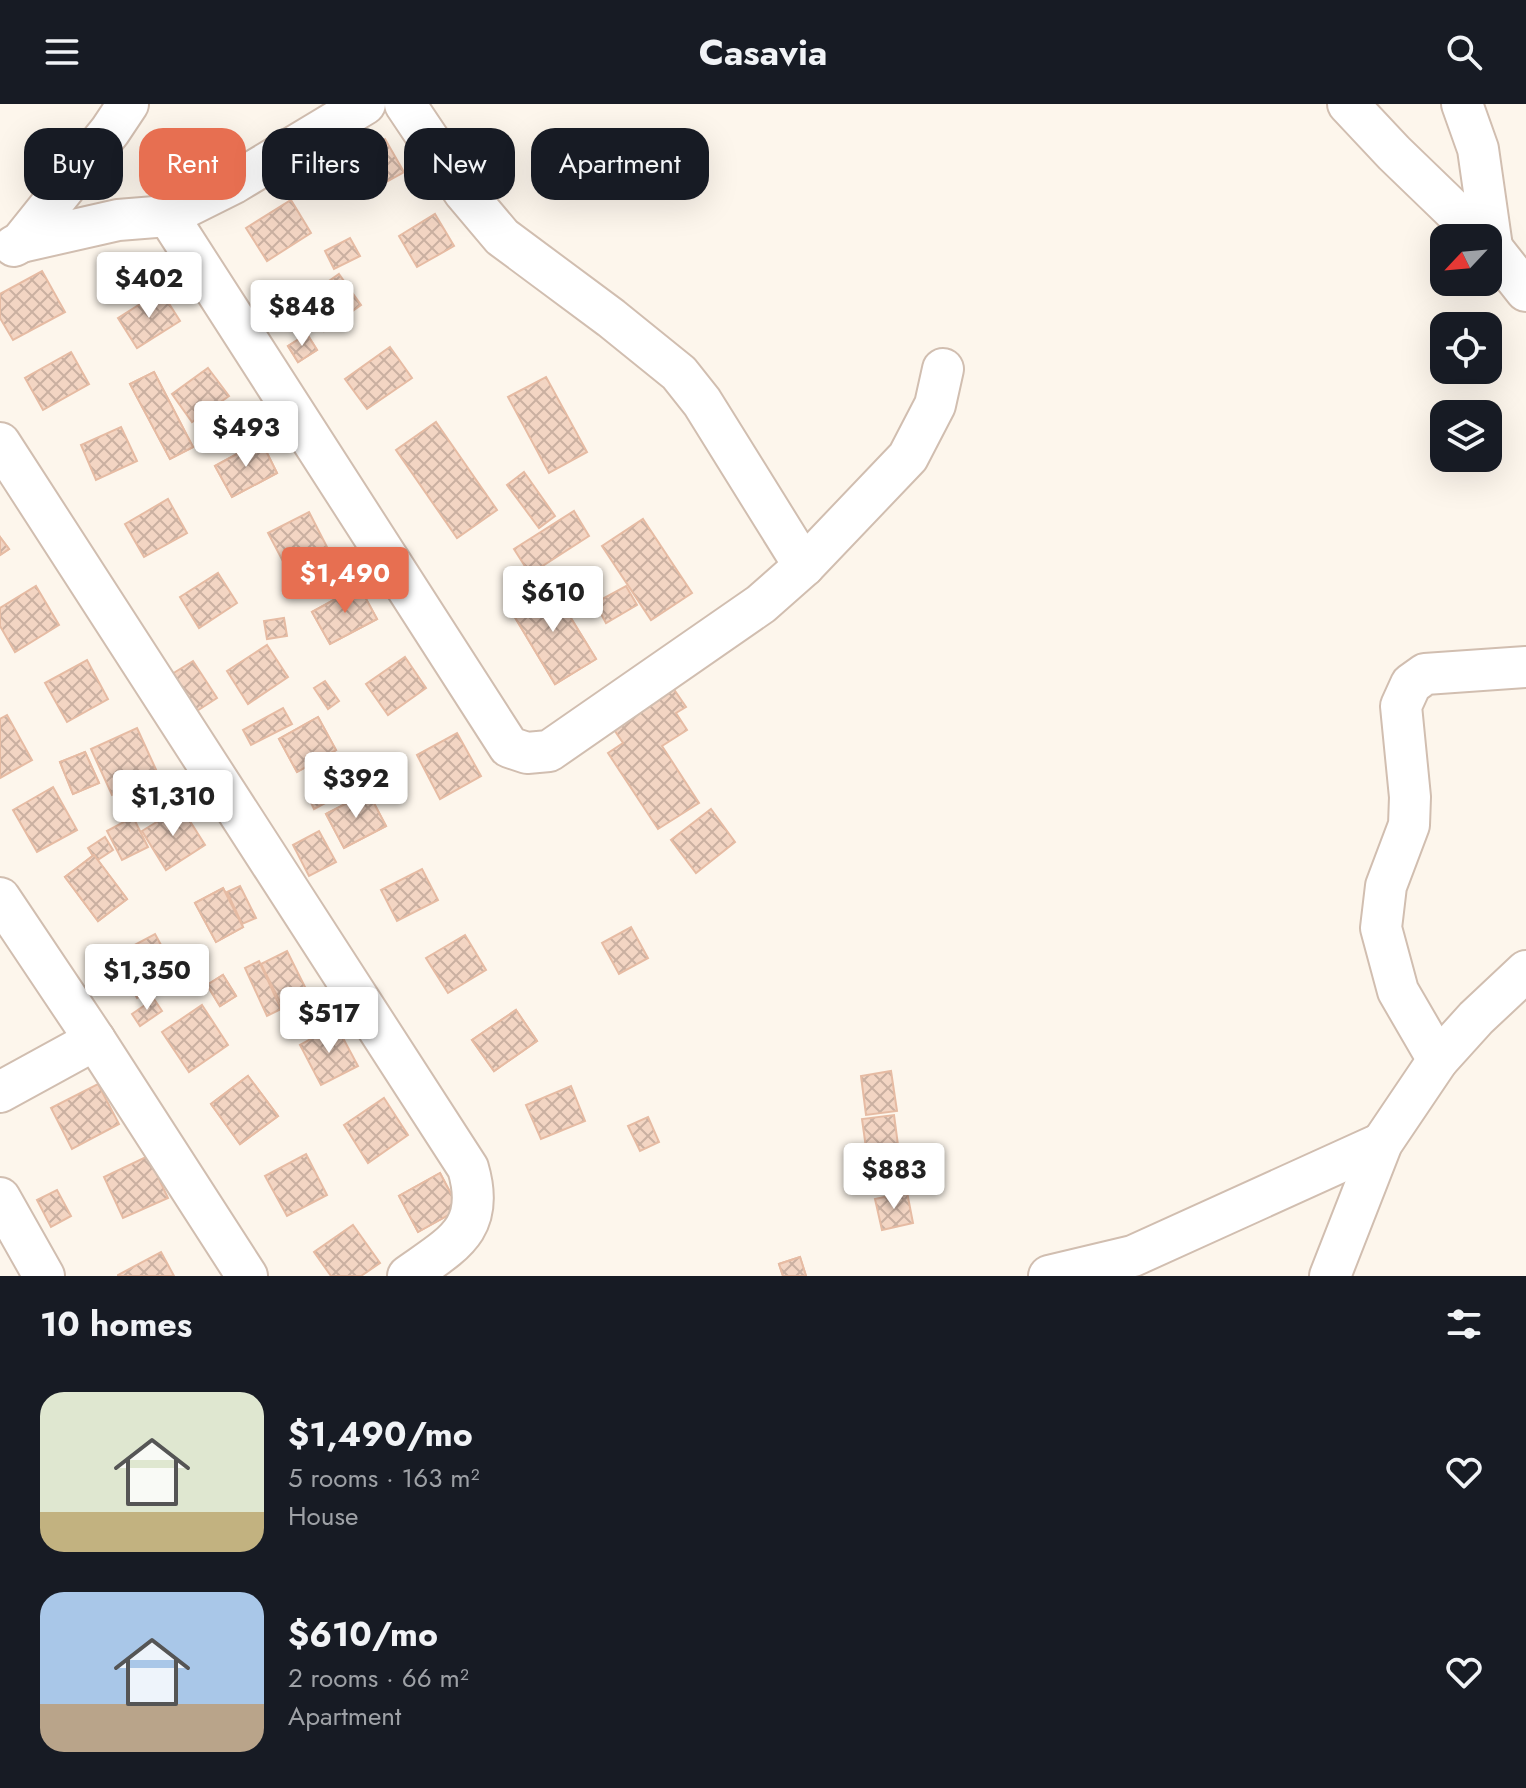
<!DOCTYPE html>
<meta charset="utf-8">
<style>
body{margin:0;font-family:Jost,sans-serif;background:#242831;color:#f1f3f6;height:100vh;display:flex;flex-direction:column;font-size:30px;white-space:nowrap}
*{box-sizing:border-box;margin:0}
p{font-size:26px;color:#9ea1a6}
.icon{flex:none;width:44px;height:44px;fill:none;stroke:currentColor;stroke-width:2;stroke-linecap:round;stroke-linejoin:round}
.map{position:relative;height:1172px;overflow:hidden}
.side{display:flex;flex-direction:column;background:#171b24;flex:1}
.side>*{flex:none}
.guide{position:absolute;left:24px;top:24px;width:800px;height:72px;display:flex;gap:16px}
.needle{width:52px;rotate:244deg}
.fabs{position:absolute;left:1430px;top:120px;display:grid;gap:16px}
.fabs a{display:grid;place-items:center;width:72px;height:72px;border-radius:16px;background:#171b24;box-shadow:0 8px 32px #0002;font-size:40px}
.price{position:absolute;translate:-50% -68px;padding:0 18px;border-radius:8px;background:#fff;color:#222;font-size:26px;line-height:52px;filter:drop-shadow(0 2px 4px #0008)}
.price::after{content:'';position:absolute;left:50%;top:48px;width:24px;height:18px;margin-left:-12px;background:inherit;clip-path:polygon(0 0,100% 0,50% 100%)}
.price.selected{background:#e76f51;color:#fff}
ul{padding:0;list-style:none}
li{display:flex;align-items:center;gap:24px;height:200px;padding:0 40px}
li span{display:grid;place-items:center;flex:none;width:224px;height:160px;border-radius:24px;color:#555}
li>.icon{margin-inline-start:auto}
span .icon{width:96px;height:96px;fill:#fffc;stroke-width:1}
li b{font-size:34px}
h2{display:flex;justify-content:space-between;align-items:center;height:96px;padding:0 40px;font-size:34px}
.tag{padding:0 28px;border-radius:24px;background:#171b24;box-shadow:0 8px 32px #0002;font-size:28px;line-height:72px}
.tag.selected{background:#e76f51;color:#fff}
header{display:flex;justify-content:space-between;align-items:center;height:104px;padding:0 40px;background:#171b24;font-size:36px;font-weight:700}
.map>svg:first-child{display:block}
.building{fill:url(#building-cross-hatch);stroke:#e6bba3;stroke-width:2}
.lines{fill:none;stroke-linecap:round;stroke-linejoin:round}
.minor-casing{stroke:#d1beb0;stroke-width:44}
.minor{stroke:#fff;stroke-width:40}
</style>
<header><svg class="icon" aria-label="menu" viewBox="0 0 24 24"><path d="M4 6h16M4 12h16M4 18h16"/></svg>Casavia<svg class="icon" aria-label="search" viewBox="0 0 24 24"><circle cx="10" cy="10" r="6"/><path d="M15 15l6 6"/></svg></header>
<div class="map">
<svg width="1526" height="1172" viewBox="0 0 1526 1172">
<defs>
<pattern id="building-cross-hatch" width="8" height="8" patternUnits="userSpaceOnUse" patternTransform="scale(2)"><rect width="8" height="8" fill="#f3d5c3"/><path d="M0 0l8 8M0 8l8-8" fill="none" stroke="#cab0a1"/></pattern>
</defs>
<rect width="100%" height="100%" fill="#fdf6ec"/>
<g class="building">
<path d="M385 35 404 68 361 92 342 59Z"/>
<path d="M291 96 311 129 267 157 246 124Z"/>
<path d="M435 110 454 142 417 163 399 132Z"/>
<path d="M350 134 360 152 334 165 325 147Z"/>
<path d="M42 167 65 208 13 236 0 214V190Z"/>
<path d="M339 170 361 201 324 227 302 196Z"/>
<path d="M161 187 180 217 137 244 118 214Z"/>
<path d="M307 230 317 246 298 258 288 242Z"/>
<path d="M307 230 317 246 298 258 288 242Z"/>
<path d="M390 243 412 274 367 305 345 275Z"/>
<path d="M71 248 89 280 43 306 25 274Z"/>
<path d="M208 264 229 292 192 318 172 290Z"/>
<path d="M154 268 193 343 170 355 130 280Z"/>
<path d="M154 268 193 343 170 355 130 280Z"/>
<path d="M546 273 587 348 549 369 508 293Z"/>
<path d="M436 318 497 406 457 434 396 346Z"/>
<path d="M121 323 137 357 96 376 81 341Z"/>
<path d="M261 337 277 369 232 393 215 362Z"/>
<path d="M261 337 277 369 232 393 215 362Z"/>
<path d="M524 368 555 412 539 424 507 381Z"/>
<path d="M168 395 187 429 144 453 125 420Z"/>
<path d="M574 407 589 432 530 470 514 445Z"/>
<path d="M309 408 327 443 286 463 268 429Z"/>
<path d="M643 415 692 489 651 516 602 442Z"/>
<path d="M0 433 9 445 0 451Z"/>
<path d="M0 433 9 445 0 451Z"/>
<path d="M218 469 237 499 199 524 180 493Z"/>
<path d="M550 480 596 555 555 580 510 505Z"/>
<path d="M550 480 596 555 555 580 510 505Z"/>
<path d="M36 482 59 521 15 548 0 522V504Z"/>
<path d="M359 482 377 515 330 540 312 508Z"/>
<path d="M359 482 377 515 330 540 312 508Z"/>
<path d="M626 482 637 501 606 519 595 499Z"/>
<path d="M284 514 287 532 267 535 264 517Z"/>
<path d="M267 541 288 573 248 600 227 567Z"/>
<path d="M405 553 426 584 388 611 366 580Z"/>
<path d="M87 556 108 595 67 618 45 579Z"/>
<path d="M193 557 217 594 197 607 172 570Z"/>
<path d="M325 577 339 597 328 605 314 584Z"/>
<path d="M671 581 686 603 676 609 687 626 662 642 699 699 658 725 608 649 623 639 611 621Z"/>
<path d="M283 604 292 620 251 641 243 626Z"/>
<path d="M7 611 32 656 0 674V615Z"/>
<path d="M318 613 336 646 297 668 279 635Z"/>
<path d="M318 613 336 646 297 668 279 635Z"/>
<path d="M137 624 158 670 112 691 91 645Z"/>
<path d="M457 629 481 672 440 695 417 651Z"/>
<path d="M85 648 99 679 73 690 60 658Z"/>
<path d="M85 648 99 679 73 690 60 658Z"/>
<path d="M356 663 364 678 314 705 307 690Z"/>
<path d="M53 683 77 726 37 748 13 706Z"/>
<path d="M368 688 386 722 344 744 326 710Z"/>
<path d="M368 688 386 722 344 744 326 710Z"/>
<path d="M181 703 205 741 166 766 142 727Z"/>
<path d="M711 705 735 738 696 769 671 736Z"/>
<path d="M133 713 148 743 122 756 107 727Z"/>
<path d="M319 727 336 758 309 772 293 741Z"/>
<path d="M105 733 113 746 96 757 88 744Z"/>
<path d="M94 751 127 795 98 817 65 773Z"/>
<path d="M94 751 127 795 98 817 65 773Z"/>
<path d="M422 765 438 796 397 817 381 786Z"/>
<path d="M240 782 256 814 242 820 227 788Z"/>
<path d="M223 784 243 823 216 838 195 799Z"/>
<path d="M223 784 243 823 216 838 195 799Z"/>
<path d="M631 823 648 854 619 870 602 839Z"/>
<path d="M155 830 178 872 137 894 114 852Z"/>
<path d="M465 831 486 866 448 889 426 854Z"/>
<path d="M287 847 307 887 281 900 261 860Z"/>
<path d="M259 857 281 905 267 912 245 864Z"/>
<path d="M223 871 236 892 220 902 207 881Z"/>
<path d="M223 871 236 892 220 902 207 881Z"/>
<path d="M154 895 162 907 140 922 132 910Z"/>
<path d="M202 901 228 941 189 968 162 928Z"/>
<path d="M516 906 537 937 494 967 472 936Z"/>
<path d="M516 906 537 937 494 967 472 936Z"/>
<path d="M336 921 358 962 321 981 300 941Z"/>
<path d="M891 967 897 1007 866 1011 861 972Z"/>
<path d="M248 972 278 1012 240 1040 211 1000Z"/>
<path d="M248 972 278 1012 240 1040 211 1000Z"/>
<path d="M98 980 119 1020 72 1045 51 1004Z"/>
<path d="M571 982 585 1017 541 1035 526 1001Z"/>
<path d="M384 994 408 1031 368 1059 344 1021Z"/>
<path d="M894 1011 898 1041 866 1044 862 1015Z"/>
<path d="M648 1013 659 1038 640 1047 628 1022Z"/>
<path d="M306 1050 327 1091 287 1112 265 1072Z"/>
<path d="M148 1052 168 1094 123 1114 104 1073Z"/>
<path d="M440 1069 459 1105 418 1128 399 1092Z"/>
<path d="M440 1069 459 1105 418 1128 399 1092Z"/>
<path d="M57 1086 71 1112 51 1123 37 1096Z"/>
<path d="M907 1088 913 1119 882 1126 875 1095Z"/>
<path d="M353 1121 380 1159 361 1172H331L314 1148Z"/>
<path d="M161 1148 174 1172H118V1171Z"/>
<path d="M800 1153 806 1172H783L779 1160Z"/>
<path d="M800 1153 806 1172H783L779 1160Z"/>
</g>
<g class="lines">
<g class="minor-casing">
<g id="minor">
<path d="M405 0 464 88 502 133 611 214 679 269 702 298 804 462"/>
<path d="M1348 0 1394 49 1482 134"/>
<path d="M1462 0 1478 45 1492 143"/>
<path d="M168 112 509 643 527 649 549 647 761 500 804 462 908 353 935 301 943 265"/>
<path d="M21 138 118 116 168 112 234 79 365 0"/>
<path d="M1488 139 1526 187"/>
<path d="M14 142 21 138 110 27 128 0"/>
<path d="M0 339 468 1064C486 1125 453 1140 408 1172"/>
<path d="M0 794 95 936 247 1172"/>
<path d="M1438 956 1398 887 1381 824 1386 782 1409 721 1410 693 1401 602 1411 580 1425 570 1526 563"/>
<path d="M0 988 95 936"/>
<path d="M0 1094 44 1172"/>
<path d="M1049 1172 1133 1152 1382 1039"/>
<path d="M1330 1172 1382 1039 1438 956 1476 914 1526 867"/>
</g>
</g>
<use href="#minor" class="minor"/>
</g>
</svg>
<div class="fabs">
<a><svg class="needle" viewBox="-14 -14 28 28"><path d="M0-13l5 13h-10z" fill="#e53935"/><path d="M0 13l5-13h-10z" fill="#9ea1a6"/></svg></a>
<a><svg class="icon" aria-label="locate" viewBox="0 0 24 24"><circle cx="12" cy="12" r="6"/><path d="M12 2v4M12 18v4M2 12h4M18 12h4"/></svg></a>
<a><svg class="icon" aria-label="layers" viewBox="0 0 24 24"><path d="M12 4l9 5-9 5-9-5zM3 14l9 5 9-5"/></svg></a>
</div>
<b class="price" style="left:149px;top:216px">$402</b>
<b class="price" style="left:302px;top:244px">$848</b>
<b class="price" style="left:246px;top:365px">$493</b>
<b class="price selected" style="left:345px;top:511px">$1,490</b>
<b class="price" style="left:553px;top:530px">$610</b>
<b class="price" style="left:356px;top:716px">$392</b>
<b class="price" style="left:173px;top:734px">$1,310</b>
<b class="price" style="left:147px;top:908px">$1,350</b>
<b class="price" style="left:329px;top:951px">$517</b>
<b class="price" style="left:894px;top:1107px">$883</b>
<div class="guide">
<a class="tag">Buy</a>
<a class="tag selected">Rent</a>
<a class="tag">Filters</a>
<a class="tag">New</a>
<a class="tag">Apartment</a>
</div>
</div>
<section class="side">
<h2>10 homes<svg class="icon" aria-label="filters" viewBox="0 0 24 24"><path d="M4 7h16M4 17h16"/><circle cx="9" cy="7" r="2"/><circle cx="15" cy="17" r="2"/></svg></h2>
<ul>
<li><span style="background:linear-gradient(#dfe7d0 75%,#c2b280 0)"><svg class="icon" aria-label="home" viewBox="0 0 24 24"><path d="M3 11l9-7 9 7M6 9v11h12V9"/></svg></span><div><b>$1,490/mo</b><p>5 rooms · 163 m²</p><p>House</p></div><svg class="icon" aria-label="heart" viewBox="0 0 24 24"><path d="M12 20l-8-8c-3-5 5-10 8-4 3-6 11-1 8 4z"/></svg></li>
<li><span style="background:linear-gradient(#a9c7e8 70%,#b9a48a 0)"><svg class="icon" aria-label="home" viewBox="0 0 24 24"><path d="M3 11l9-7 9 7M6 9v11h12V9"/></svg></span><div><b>$610/mo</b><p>2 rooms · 66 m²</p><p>Apartment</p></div><svg class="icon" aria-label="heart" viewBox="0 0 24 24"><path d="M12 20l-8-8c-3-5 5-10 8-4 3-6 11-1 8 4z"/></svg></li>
</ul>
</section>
